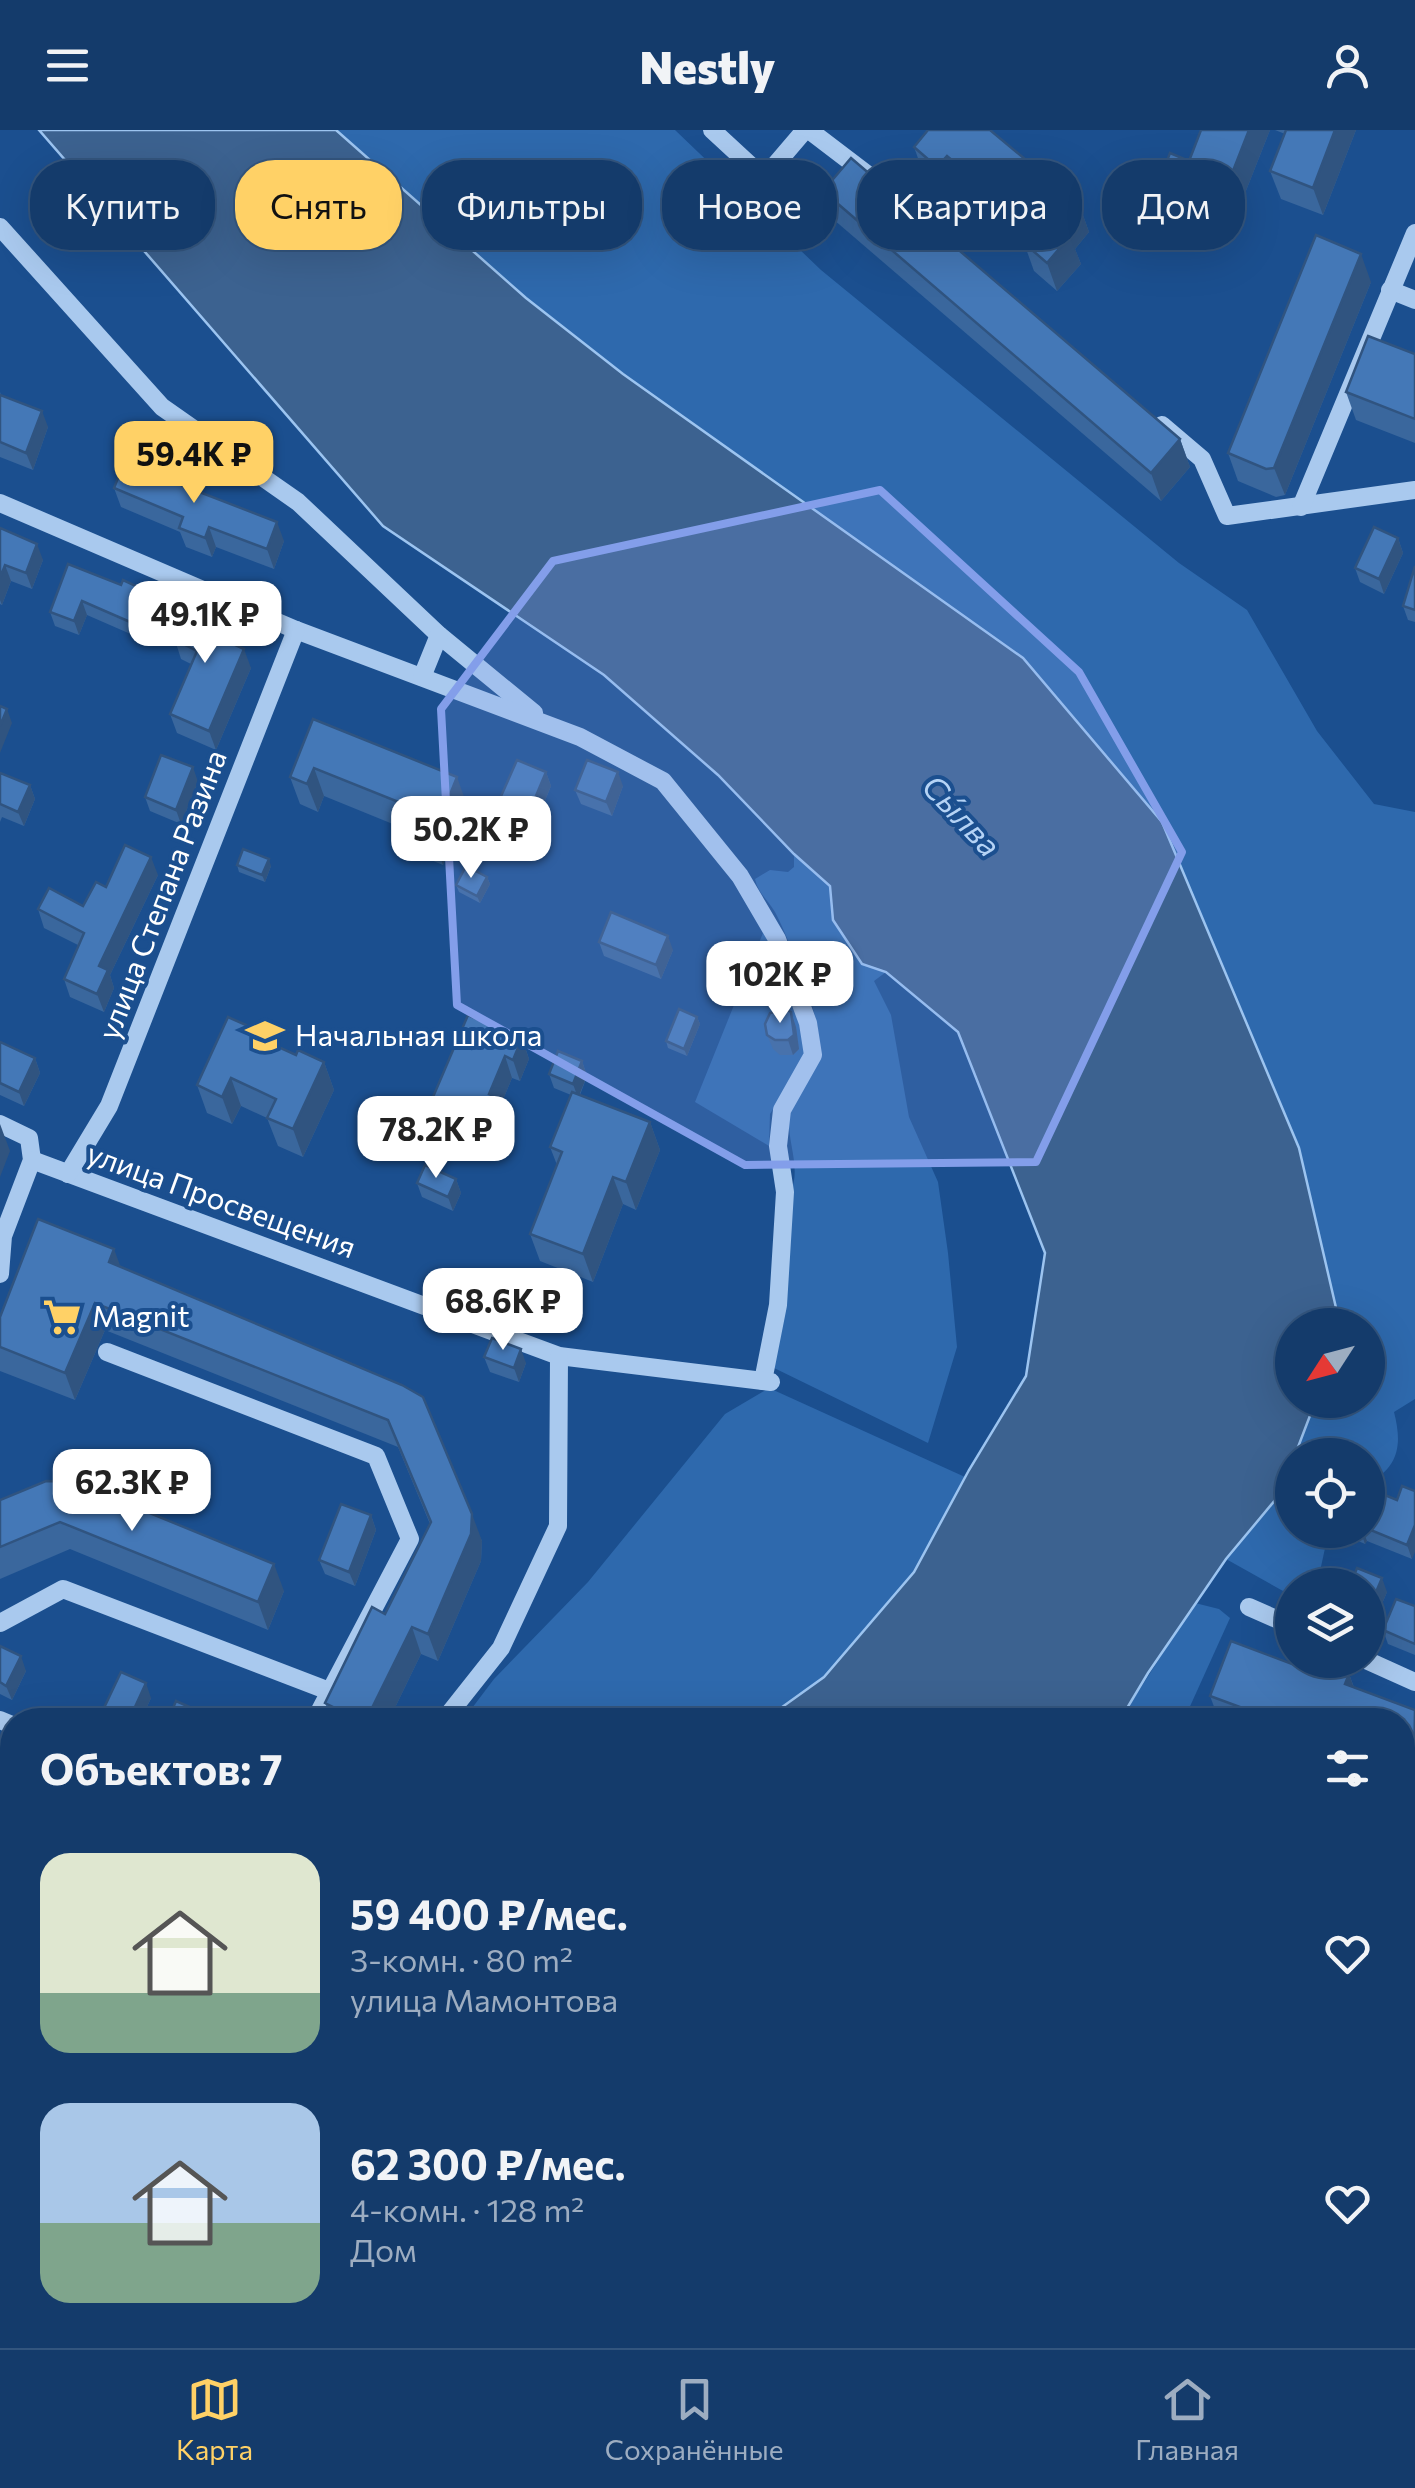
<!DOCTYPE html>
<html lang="ru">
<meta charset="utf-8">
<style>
body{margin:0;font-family:Commissioner,sans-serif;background:#1d4271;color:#f1f3f6;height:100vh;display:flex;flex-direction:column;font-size:38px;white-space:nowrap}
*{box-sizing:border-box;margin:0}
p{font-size:32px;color:#9dadc1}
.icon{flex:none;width:55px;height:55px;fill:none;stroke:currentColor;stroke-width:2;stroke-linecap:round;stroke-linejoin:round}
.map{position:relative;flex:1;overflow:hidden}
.sheet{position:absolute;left:0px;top:1578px;width:1415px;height:642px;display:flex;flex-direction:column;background:#143b6b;border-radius:40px 40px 0 0;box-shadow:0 10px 40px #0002,0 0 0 2px #33557e}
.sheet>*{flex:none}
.guide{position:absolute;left:30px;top:30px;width:1355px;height:90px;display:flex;gap:20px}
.needle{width:65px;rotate:234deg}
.buttons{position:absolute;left:1275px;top:1178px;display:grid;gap:20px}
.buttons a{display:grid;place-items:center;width:110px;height:110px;border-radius:50%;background:#143b6b;box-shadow:0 10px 40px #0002,0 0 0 2px #33557e;font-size:50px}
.price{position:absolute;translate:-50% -85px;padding:0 22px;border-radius:20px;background:#fff;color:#222;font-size:32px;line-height:65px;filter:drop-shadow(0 2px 5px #0008)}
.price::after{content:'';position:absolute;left:50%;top:60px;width:30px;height:22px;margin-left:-15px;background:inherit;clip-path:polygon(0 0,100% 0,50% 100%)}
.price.current{background:#ffd166;color:#111}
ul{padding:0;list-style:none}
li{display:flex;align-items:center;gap:30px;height:250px;padding:0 40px}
li span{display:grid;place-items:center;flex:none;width:280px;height:200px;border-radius:30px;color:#555}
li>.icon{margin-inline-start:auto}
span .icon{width:120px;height:120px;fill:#fffc;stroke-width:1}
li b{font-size:42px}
h2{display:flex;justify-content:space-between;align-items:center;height:120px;padding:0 40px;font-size:42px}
.pill{padding:0 35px;border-radius:40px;background:#143b6b;box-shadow:0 10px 40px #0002,0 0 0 2px #33557e;font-size:35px;line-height:90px}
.pill.current{background:#ffd166;color:#111}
header{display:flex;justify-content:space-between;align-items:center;height:130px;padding:0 40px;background:#143b6b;font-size:45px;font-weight:800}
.dock{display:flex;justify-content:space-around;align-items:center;height:140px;border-top:2px solid #33557e;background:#143b6b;font-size:28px;color:#9dadc1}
.dock a{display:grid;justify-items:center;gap:5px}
.dock .current{color:#ffd166}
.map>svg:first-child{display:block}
.green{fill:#2e69ad}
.water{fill:#3c6290;stroke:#9cc4f0;stroke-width:2.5}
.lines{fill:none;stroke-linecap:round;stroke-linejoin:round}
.minor{stroke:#a9c9ee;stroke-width:18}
.wall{fill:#3a679d}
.shaded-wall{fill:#305480}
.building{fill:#4478b7;stroke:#305480;stroke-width:2.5}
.marked{fill:#839eea;fill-opacity:0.2;stroke:#839eea;stroke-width:8;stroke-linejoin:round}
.labels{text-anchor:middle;stroke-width:8;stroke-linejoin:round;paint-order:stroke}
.street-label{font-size:30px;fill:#fff;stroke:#1b4f8f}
.poi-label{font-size:30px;fill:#fff;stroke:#1b4f8f;text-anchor:start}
.water-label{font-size:32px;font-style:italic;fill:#b5d3f5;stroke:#1b4f8f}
</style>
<header><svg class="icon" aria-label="menu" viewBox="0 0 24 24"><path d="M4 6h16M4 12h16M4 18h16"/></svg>Nestly<svg class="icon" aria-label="person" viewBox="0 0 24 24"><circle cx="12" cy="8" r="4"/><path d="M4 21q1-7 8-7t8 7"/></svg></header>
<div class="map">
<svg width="1415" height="2218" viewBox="0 0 1415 2218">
<rect width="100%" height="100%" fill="#1b4f8f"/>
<g class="green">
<path d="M336 0H675L821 140 1179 433 1247 480 1317 601 1374 674 1415 682V1269L1394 1282C1402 1313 1400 1337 1368 1353V1325H1295L1316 1270H1368V1195H1340L1299 1018 1162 692 1023 528 623 244 526 168Z"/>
<path d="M794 724 830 756 833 790 861 834 886 842 874 851 891 885 909 987 938 1052 948 1123 957 1217 928 1313 772 1237 790 1063C802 1040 787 1012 789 987 792 953 822 944 818 900 816 879 786 802 775 782 768 770 758 763 755 749L770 740 788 742 794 737Z"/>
<path d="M765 798 806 905 805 927 770 984 769 1016 695 972Z"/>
<path d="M769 1258 965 1347 914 1442 824 1547 764 1590H463L494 1549 588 1452 725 1284Z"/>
<path d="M1292 1333V1400H1329L1317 1455H1292V1466L1226 1429 1281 1363Z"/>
<path d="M1195 1473 1219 1479 1230 1488 1187 1583 1178 1590H1120Z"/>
<path d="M12 1919V2036L0 2042V1922Z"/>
<path d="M433 2208H552L538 2218H416Z"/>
</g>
<g class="water">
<path d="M39 0H336L526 168 623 244 1023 528 1162 692 1299 1018 1340 1195H1292V1270H1316L1295 1325H1292L1281 1363 1226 1429 1148 1543 1120 1590H764L824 1547 914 1442 969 1340 1026 1246 1045 1123 958 902 886 842 862 834 833 790 830 756 794 724 718 645 604 545 383 396Z"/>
<path d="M12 2040V2208H433L416 2218H0V2042Z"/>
</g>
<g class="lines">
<g class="minor">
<path d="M712 0 764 48 805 0"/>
<path d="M809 0 868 45"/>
<path d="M0 97 162 277 298 372 439 505 534 583"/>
<path d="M1390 160 1415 170"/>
<path d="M1162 295 1202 329 1227 386 1415 360"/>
<path d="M0 373 296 500 580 607 663 651 740 746 777 809 808 893 813 925 782 980 778 1016 785 1062 778 1175 763 1251"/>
<path d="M1301 377 1415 103"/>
<path d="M422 547 439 505"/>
<path d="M0 994 29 1008 32 1030 3 1106 0 1144"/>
<path d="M32 1030 559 1226 771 1252"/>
<path d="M68 1044 109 976 296 500"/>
<path d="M107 1222 376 1326 410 1409 315 1590"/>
<path d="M1249 1477 1292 1496"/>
<path d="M0 1493 63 1459 329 1561"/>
<path d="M1366 1530 1415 1552"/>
<path d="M0 1590 12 1595"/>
<path d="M444 1590 501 1518 558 1396 559 1226"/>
<path d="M1402 1798 1415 1767"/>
<path d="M1402 2040 1415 2046"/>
<path d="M752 2218 756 2208"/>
<path d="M1231 2218 1235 2208"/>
</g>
</g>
<g class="wall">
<path d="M928 0 1079 74 1089 102 1075 119 1081 134 1057 161 1034 141 1024 113 1026 111 957 54 947 65 924 45 914 17Z"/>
<path d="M1270 0 1234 91 1201 78 1197 88 1171 77 1160 49 1189 31Z"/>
<path d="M1275 0H1356L1323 85 1281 69 1270 41 1285 4Z"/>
<path d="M823 61 1180 309 1190 337 1161 371 833 89Z"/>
<path d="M1371 152 1285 365 1276 367 1238 351 1228 323Z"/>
<path d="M1415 224V313L1356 290 1346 262Z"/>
<path d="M0 262 1 265 48 297 33 340 0 327Z"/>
<path d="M160 342 162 348 284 411 274 439 216 417 212 427 186 417 180 402 121 377 114 358Z"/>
<path d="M0 398 43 430 32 459 11 451 2 475 0 474Z"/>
<path d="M1398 408 1403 423 1384 464 1360 452 1355 438Z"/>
<path d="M1415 436V492L1408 490 1403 476Z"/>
<path d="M121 455 151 463 156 477 142 509 87 485 79 505 55 496 50 482Z"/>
<path d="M236 505 232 514 251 538 216 620 177 603 170 584 191 534 181 529 175 510Z"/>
<path d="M313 589 467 675 443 735 419 725 410 701 324 666 318 682 300 674 290 647Z"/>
<path d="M546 642 551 656 533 700 504 687 498 673Z"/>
<path d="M0 643 30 655 35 669 24 696 2 687 0 692Z"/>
<path d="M198 652 181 694 150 681 145 667Z"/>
<path d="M623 656 612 686 581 674 575 660Z"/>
<path d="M237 735 271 736 265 752 239 742Z"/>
<path d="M158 745 110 845 114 858 104 882 70 867 64 849 78 815 44 798 38 779 83 776 106 757Z"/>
<path d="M487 747 490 754 480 773 459 762 456 755Z"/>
<path d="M599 812 673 820 661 849 604 826Z"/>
<path d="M791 882 796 897 799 919 793 925H780L773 919 767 905Z"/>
<path d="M697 887 700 894 687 926 668 918 666 911Z"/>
<path d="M255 899 258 908 296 925 324 932 334 960 303 1027 278 1016 267 988 241 976 232 994 207 983 197 955Z"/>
<path d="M522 908 529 929 520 951 512 948 500 977 504 988 494 1011 441 988 433 967Z"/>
<path d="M0 912 35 928 40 943 24 976 0 965Z"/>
<path d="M582 931 587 946 580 965 650 992 660 1020 636 1080 623 1074 593 1152 540 1131 530 1104 557 1035 550 1017 571 965 554 958 549 944Z"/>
<path d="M456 1049 461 1063 453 1081 422 1067 417 1053Z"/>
<path d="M121 1138 402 1255 482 1411 481 1431 438 1531 421 1524 389 1590H332L325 1573 385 1484 430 1394 398 1317 105 1200 75 1270 0 1241V1187Z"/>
<path d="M484 1227 526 1233 519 1252 490 1242Z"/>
<path d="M1368 1358 1397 1370 1412 1429 1367 1411 1365 1414 1338 1402 1337 1400H1368Z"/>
<path d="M0 1370 284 1461 268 1500 70 1419 0 1449Z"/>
<path d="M371 1385 376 1400 355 1456 325 1444 319 1430Z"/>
<path d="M1368 1455 1387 1462 1376 1488 1368 1485Z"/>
<path d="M1415 1476V1525L1388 1514 1383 1500Z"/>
<path d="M0 1516 26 1541 12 1570 0 1564Z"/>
<path d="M1349 1544 1354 1557 1415 1580V1668L1402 1663V1590H1219L1210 1566 1321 1545Z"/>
<path d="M151 1568 141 1590H107L103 1580Z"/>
<path d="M0 1625 12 1629V1684L0 1679Z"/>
<path d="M0 1813H12V1870L0 1866Z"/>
</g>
<g class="shaded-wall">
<path d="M1249 0H1270L1234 91 1224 64Z"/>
<path d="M1335 0H1356L1323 85 1313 58Z"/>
<path d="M947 26 957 54 947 65 937 37Z"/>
<path d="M1191 50 1201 78 1197 88 1187 60Z"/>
<path d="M1079 74 1089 102 1075 119 1081 134 1057 161 1047 133 1060 97Z"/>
<path d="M1361 124 1371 152 1285 365 1274 338Z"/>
<path d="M42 281 48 297 33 340 26 323Z"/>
<path d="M1180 309 1190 337 1161 371 1151 343Z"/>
<path d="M277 392 284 411 274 439 267 419Z"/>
<path d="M209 397 216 417 212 427 205 408Z"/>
<path d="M1398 408 1403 423 1384 464 1379 449Z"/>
<path d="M37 414 43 430 32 459 26 443Z"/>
<path d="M5 435 11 451 2 475 0 470V448Z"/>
<path d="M151 463 156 477 142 509 137 495Z"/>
<path d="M82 471 87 485 79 505 74 491Z"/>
<path d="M230 487 236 505 227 527 220 508Z"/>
<path d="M244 519 251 538 216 620 209 601Z"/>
<path d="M7 579 12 593 0 623V596Z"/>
<path d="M193 637 198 652 181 694 176 680Z"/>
<path d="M314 638 324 666 318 682 307 654Z"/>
<path d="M546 642 551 656 533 700 528 685Z"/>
<path d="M618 642 623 656 612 686 606 672Z"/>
<path d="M457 647 467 675 443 735 433 707Z"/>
<path d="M30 655 35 669 24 696 18 682Z"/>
<path d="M151 727 158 745 110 845 114 858 104 882 97 864 99 836Z"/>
<path d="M269 729 271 736 265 752 262 745Z"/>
<path d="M487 747 490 754 480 773 477 766Z"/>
<path d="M668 806 673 820 661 849 656 835Z"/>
<path d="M791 882 796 897 799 919 793 925 788 910Z"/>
<path d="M697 887 700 894 687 926 684 919Z"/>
<path d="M522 908 529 929 520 951 513 930Z"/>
<path d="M505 926 512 948 500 977 504 988 494 1011 487 990 489 964Z"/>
<path d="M35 928 40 943 24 976 19 962Z"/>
<path d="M582 931 587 946 578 968 573 954Z"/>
<path d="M324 932 334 960 303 1027 293 999Z"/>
<path d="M231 948 241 976 232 994 222 967Z"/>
<path d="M650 992 660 1020 636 1080 626 1052Z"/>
<path d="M0 994 10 1021 0 1047Z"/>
<path d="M613 1047 623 1074 593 1152 583 1124Z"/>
<path d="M456 1049 461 1063 453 1081 448 1067Z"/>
<path d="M114 1119 124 1146 109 1132Z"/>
<path d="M95 1173 105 1200 75 1270 65 1243Z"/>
<path d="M521 1219 526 1233 519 1252 514 1238Z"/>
<path d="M472 1384 482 1411 481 1431 438 1531 428 1504Z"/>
<path d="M371 1385 376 1400 355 1456 349 1442Z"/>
<path d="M1415 1395V1422L1412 1429 1407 1415Z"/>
<path d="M1360 1400H1363L1367 1411 1365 1414Z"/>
<path d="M274 1434 284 1461 268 1500 258 1472Z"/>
<path d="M1382 1448 1387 1462 1376 1488 1371 1474Z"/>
<path d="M412 1497 421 1524 389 1590H366Z"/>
<path d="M21 1526 26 1541 12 1570 6 1556Z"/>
<path d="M1349 1544 1359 1572 1345 1554Z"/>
<path d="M146 1553 151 1568 141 1590H129Z"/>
</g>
<g class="building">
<path d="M928 0H990L1079 74 1060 97 1070 106 1047 133 1024 113 1035 100 947 26 937 37 914 17Z"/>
<path d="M1201 0H1249L1224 64 1191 50 1187 60 1160 49 1170 23 1189 31Z"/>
<path d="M1286 0H1335L1313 58 1270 41Z"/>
<path d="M851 28 1180 309 1151 343 823 61Z"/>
<path d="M1316 105 1361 124 1274 338 1266 339 1228 323Z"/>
<path d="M1368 206 1415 224V289L1346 262Z"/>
<path d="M0 265 42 281 26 323 0 312Z"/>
<path d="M126 328 160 342 158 346 277 392 267 419 209 397 205 408 179 398 183 387 114 358Z"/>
<path d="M1374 397 1398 408 1379 449 1355 438Z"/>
<path d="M0 398 37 414 26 443 5 435 0 448Z"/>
<path d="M68 434 121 455 123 450 151 463 137 495 82 471 74 491 50 482Z"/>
<path d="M1415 436V480L1403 476Z"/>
<path d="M193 470 230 487 220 508 244 519 209 601 170 584 197 521 175 510Z"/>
<path d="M0 576 7 579 0 596Z"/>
<path d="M313 589 457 647 433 707 409 697 416 679 314 638 307 654 290 647Z"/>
<path d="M161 625 193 637 176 680 145 667Z"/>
<path d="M517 630 546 642 528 685 498 673Z"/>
<path d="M587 630 618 642 606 672 575 660Z"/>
<path d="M0 643 30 655 18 682 0 674Z"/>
<path d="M125 715 151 727 99 836 108 840 97 864 64 849 84 803 38 779 49 758 83 776 96 752 106 757Z"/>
<path d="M243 719 269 729 262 745 237 735Z"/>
<path d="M466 736 487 747 477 766 456 755Z"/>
<path d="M611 782 668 806 656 835 599 812Z"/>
<path d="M679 879 697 887 684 919 666 911Z"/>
<path d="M787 880 791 882 794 905 788 910H775L767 905 765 894 770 883Z"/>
<path d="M468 885 522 908 513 930 505 926 489 964 496 967 487 990 433 967Z"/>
<path d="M228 887 255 899 252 905 296 925 298 920 324 932 293 999 267 988 276 969 231 948 222 967 197 955Z"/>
<path d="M0 912 35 928 19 962 0 953Z"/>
<path d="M558 921 582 931 573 954 549 944Z"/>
<path d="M572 962 650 992 626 1052 613 1047 583 1124 530 1104 562 1022 550 1017Z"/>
<path d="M425 1035 456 1049 448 1067 417 1053Z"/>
<path d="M38 1089 114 1119 109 1132 402 1255 423 1267 472 1384 471 1404 428 1504 412 1497 366 1590H360L325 1573 372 1477 385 1484 431 1392 388 1290 95 1173 65 1243 0 1217V1187Z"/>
<path d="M492 1208 521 1219 514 1238 484 1227Z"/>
<path d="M46 1351 74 1352 274 1434 258 1472 60 1392 0 1417V1370Z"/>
<path d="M1402 1356 1415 1361V1395L1407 1415 1368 1399V1358L1397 1370Z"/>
<path d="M341 1374 371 1385 349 1442 319 1430Z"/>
<path d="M1357 1438 1382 1448 1371 1474 1368 1472V1455H1350Z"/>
<path d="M1396 1469 1415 1476V1514L1383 1500Z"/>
<path d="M1231 1511 1321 1545 1325 1535 1349 1544 1345 1554 1415 1580 1414 1644 1402 1639V1590H1273L1267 1588 1266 1590H1261L1246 1584 1248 1580 1210 1566Z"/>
<path d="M0 1516 21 1526 6 1556 0 1552Z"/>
<path d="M121 1542 146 1553 129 1590H125L103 1580Z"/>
<path d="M176 1571 203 1583 200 1590H168Z"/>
<path d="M0 1625 12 1629V1672L0 1667Z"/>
<path d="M4 1811 12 1813V1857L0 1853V1813L3 1814Z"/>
</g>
<path class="marked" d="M880 360 1079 542 1182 722 1036 1032 745 1035 457 875 441 579 553 431Z"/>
<defs>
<g id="school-bare" transform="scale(3)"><path d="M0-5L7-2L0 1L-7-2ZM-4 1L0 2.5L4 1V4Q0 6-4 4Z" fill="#ffd166" stroke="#1b4f8f" stroke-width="2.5" paint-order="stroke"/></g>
<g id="supermarket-bare" transform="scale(3)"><path d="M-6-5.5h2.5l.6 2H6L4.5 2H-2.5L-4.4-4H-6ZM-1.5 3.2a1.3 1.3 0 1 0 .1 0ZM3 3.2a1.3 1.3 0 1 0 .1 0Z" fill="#ffd166" stroke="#1b4f8f" stroke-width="2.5" paint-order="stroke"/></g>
</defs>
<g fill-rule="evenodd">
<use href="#school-bare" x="265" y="906"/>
<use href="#supermarket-bare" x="62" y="1187"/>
</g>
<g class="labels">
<g class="street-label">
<text transform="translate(163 765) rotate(-69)" y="10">улица Степана Разина</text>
<text transform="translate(221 1071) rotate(20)" y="10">улица Просвещения</text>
</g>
<g class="poi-label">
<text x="295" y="916">Начальная школа</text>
<text x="92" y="1197">Magnit</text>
</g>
<g class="water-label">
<text transform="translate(961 686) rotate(47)" y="11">Сы́лва</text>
</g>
</g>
</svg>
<div class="buttons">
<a><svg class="needle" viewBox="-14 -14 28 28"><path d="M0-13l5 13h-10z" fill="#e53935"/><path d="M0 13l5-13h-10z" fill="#9dadc1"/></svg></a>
<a><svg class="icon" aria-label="locate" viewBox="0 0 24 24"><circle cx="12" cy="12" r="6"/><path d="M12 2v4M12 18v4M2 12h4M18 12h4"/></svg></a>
<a><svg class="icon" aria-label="layers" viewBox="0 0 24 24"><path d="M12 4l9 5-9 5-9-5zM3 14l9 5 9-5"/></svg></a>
</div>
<b class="price current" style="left:194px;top:376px">59.4K ₽</b>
<b class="price" style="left:205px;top:536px">49.1K ₽</b>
<b class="price" style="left:471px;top:751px">50.2K ₽</b>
<b class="price" style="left:780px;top:896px">102K ₽</b>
<b class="price" style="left:436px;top:1051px">78.2K ₽</b>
<b class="price" style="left:503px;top:1223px">68.6K ₽</b>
<b class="price" style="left:132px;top:1404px">62.3K ₽</b>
<div class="guide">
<a class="pill">Купить</a>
<a class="pill current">Снять</a>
<a class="pill">Фильтры</a>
<a class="pill">Новое</a>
<a class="pill">Квартира</a>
<a class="pill">Дом</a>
</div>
<section class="sheet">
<h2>Объектов: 7<svg class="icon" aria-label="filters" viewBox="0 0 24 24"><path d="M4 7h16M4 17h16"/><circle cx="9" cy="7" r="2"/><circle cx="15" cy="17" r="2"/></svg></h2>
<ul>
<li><span style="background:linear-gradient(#dfe7d0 70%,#7fa58c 0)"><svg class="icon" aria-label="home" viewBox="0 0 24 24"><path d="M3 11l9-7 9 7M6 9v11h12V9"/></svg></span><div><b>59 400 ₽/мес.</b><p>3-комн. · 80 m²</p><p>улица Мамонтова</p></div><svg class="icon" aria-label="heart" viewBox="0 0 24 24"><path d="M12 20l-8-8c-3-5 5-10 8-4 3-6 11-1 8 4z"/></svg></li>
<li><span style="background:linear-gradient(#a9c7e8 60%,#7fa58c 0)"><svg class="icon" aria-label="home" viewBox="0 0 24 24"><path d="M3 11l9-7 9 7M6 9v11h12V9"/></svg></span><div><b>62 300 ₽/мес.</b><p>4-комн. · 128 m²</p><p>Дом</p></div><svg class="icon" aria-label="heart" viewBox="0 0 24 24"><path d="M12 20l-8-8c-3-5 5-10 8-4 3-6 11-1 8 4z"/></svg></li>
</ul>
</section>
</div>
<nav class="dock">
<a class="current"><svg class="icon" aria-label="map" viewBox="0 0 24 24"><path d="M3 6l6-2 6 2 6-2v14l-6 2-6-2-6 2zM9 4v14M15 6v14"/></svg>Карта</a>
<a><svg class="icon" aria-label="saved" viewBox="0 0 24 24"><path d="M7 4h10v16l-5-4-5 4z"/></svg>Сохранённые</a>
<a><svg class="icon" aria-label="home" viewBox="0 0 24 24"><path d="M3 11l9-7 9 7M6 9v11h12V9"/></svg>Главная</a>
</nav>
